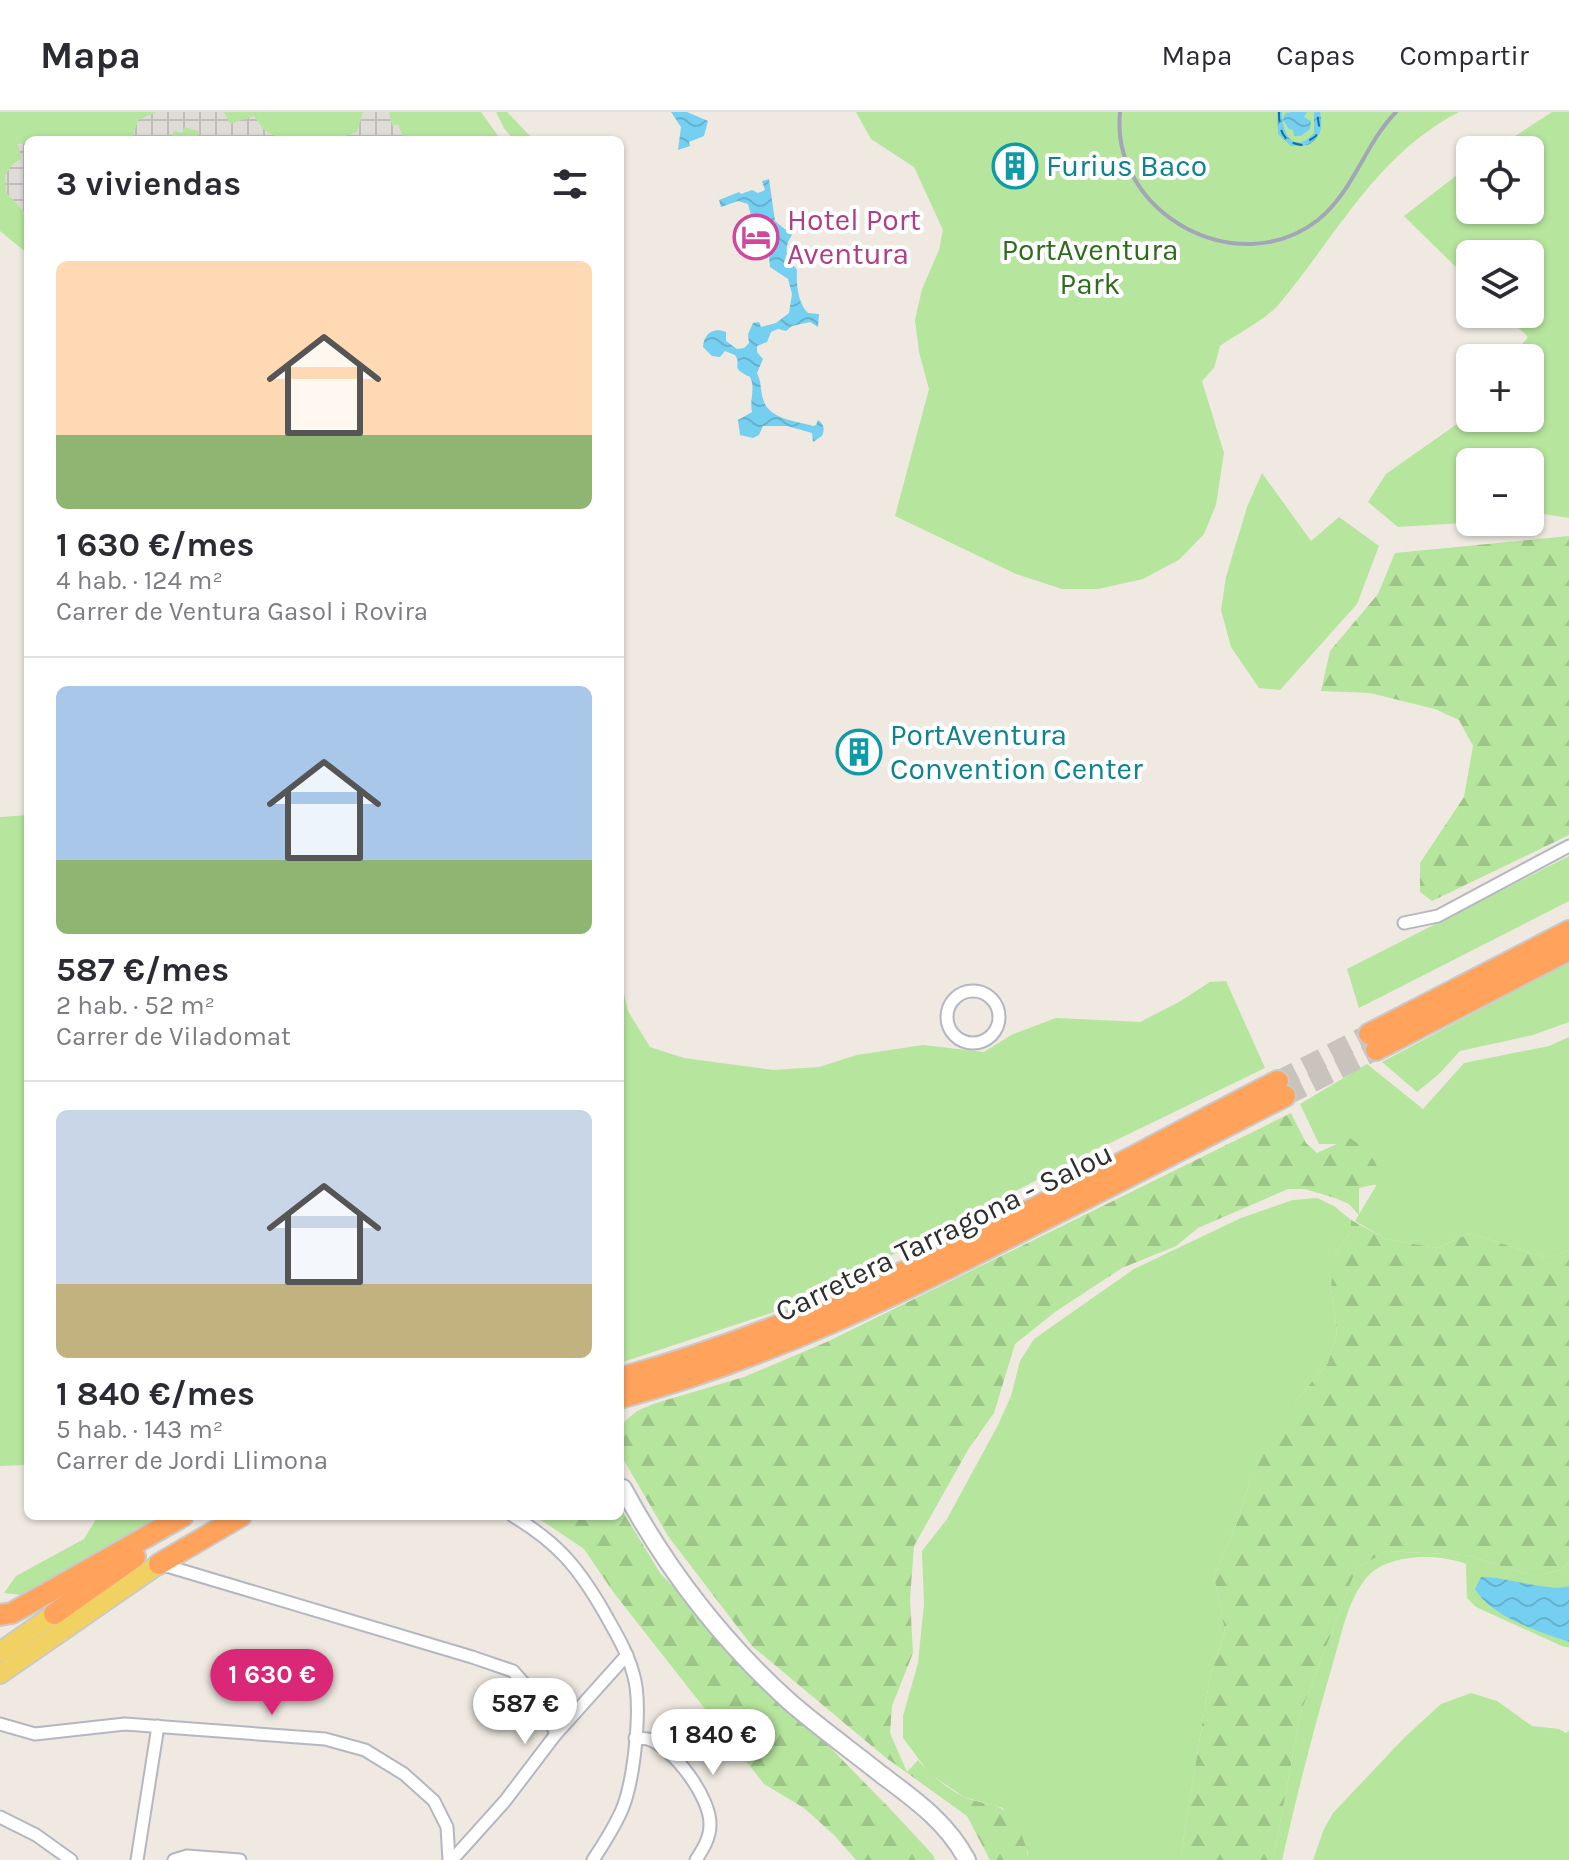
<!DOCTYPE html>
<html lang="es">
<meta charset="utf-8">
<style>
body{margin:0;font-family:Karla,sans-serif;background:#f2f2f3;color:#2b2b33;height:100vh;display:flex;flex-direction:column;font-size:30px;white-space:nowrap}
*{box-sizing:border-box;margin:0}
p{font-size:26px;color:#7c7c81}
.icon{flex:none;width:44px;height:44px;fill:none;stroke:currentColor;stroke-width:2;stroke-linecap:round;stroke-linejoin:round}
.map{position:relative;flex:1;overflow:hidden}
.side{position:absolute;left:24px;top:24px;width:600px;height:1384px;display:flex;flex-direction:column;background:#fff;border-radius:12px;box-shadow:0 2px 6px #0004}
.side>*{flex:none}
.fabs{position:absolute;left:1456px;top:24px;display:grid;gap:16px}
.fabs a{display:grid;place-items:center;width:88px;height:88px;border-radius:12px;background:#fff;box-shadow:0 2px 6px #0004;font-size:40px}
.price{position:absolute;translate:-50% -68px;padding:0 18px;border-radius:28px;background:#fff;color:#222;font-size:26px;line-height:52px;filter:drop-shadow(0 2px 4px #0008)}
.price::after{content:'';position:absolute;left:50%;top:48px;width:24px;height:18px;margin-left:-12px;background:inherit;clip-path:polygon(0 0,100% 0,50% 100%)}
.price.current{background:#db2777;color:#fff}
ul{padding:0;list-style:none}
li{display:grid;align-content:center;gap:16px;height:424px;padding:0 32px}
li+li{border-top:2px solid #e1e1e2}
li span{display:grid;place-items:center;height:248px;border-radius:12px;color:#555}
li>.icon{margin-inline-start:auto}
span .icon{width:144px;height:144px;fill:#fffc;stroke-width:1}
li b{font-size:34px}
h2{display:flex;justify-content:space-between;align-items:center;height:96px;padding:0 32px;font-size:34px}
header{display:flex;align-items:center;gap:48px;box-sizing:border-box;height:112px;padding:0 40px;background:#fff;border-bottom:2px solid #e1e1e2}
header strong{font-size:38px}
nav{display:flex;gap:44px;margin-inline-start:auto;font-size:28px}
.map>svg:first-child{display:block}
.green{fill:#b6e59e}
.forest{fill:url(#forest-firs)}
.plaza{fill:url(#plaza-grid)}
.water{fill:url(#water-waves)}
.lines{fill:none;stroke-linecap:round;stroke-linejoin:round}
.ferry{stroke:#0d6fa3;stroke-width:2;stroke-dasharray:10 8;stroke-linecap:butt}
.highway-tunnel{stroke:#c8c4bd;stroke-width:20;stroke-dasharray:20 10;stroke-linecap:butt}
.street-casing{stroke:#b4b7c1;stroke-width:15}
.secondary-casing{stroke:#b4b7c1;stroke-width:20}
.primary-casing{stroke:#c9c9c9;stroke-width:22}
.highway-casing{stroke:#c9c9c9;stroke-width:24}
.street{stroke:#fff;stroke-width:11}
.secondary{stroke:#fff;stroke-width:16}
.primary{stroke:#f2d163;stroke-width:18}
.highway{stroke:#ffa35c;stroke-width:20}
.rail{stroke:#a3a6b8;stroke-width:4}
.labels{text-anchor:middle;stroke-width:8;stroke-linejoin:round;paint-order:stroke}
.culture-label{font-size:30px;fill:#0d838f;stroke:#fff;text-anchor:start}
.hotel-label{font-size:30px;fill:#b23c85;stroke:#fff;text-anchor:start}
.park-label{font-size:30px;fill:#2c6e1b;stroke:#fff}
.street-label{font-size:30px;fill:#2e2e2e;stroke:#fff}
</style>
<header>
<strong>Mapa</strong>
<nav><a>Mapa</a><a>Capas</a><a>Compartir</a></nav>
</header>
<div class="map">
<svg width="1569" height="1748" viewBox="0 0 1569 1748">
<defs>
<pattern id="forest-firs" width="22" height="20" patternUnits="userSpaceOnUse" patternTransform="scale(2)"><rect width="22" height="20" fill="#b6e59e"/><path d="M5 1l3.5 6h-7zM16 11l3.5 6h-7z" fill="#9dc588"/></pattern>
<pattern id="plaza-grid" width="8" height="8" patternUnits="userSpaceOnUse" patternTransform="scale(2)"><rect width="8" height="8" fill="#dfdcd8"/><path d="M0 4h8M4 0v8" fill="none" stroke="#c0bdba"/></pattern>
<pattern id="water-waves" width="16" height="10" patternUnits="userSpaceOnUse" patternTransform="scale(2)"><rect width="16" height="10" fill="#75cff0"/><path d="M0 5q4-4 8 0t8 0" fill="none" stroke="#66b2ce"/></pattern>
</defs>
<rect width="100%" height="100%" fill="#efe9e1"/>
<g class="green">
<path d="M0 0H481L501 28H28V142L0 119Z"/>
<path d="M496 0H507L534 28H514L504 16Z"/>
<path d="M856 0H1459C1377 42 1336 124 1280 191 1267 207 1237 222 1220 234L1214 256 1202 269 1224 341 1216 393 1204 422 1180 447 1143 467 1098 477H1062L1016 462 895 404 929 277 919 240 915 208 922 177 939 138 943 118 914 55 871 27Z"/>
<path d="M1552 0H1569V406L1543 402 1530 404V350H1470V410H1478L1398 415 1368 390 1386 362 1457 312 1470 296V306H1530V246H1511L1528 225 1504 202H1530V142H1470V169L1404 104 1470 53V98H1530V38H1494Z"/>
<path d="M1262 361 1311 429 1339 405 1379 434 1357 492 1280 578 1259 576 1231 535 1221 498 1226 465 1247 395Z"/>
<path d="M28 703V1353L0 1354V705Z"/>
<path d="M1569 744V789L1359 896 1347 857Z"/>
<path d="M1569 850V910L1533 923 1460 939 1439 962 1417 980 1382 950Z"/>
<path d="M620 865 628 899 650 935 684 946 773 958 819 955 857 943 923 933 984 940 1013 922 1056 906 1140 910 1179 890 1210 870 1226 869 1265 956 1077 1047 798 1192 620 1251Z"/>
<path d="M1569 925V1139L1546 1146 1470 1121 1437 1136 1386 1127 1355 1109 1376 1074 1353 1032H1319L1300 992 1367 952 1423 997 1464 951 1549 934Z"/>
<path d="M1317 1086 1334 1094 1351 1108V1120L1336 1140 1331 1176 1337 1221 1328 1251 1297 1287 1250 1370 1236 1413 1214 1464 1225 1520 1210 1564 1180 1748H1028V1741L1003 1696 964 1685 930 1662 903 1626V1604L918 1551 924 1492 922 1439 947 1407 998 1313 1011 1284 1020 1249 1034 1227 1134 1157 1241 1106 1293 1088Z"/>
<path d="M98 1404H160L22 1483 4 1481 16 1464 84 1427Z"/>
<path d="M1387 1439 1466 1443 1534 1464 1561 1458 1569 1450V1535H1564L1476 1495 1467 1486 1466 1452C1439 1441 1388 1441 1367 1465 1347 1489 1342 1522 1333 1551 1314 1616 1297 1682 1282 1748H1273L1301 1600 1356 1457Z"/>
<path d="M1471 1581 1497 1589 1532 1614 1559 1617 1566 1621 1569 1619V1748H1313L1324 1717 1333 1701 1405 1625 1441 1592Z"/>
</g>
<g class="forest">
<path d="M1569 424V723L1432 789 1420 780V751L1464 685 1473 634 1459 608 1435 597 1370 581 1321 579 1330 539 1378 482 1395 441Z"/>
<path d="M1291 1001 1306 1031 1317 1041 1350 1026C1368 1038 1379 1049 1381 1071L1359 1076V1103L1349 1092 1335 1086 1305 1077H1288L1198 1116 1176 1134 1122 1156 1055 1200 1015 1232 994 1301 969 1336 914 1434 910 1487 913 1541 892 1594 890 1621 907 1660 918 1648C931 1663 945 1675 962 1684 973 1690 987 1690 998 1695 1014 1701 1028 1732 1028 1748H990L967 1704 885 1645 752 1534 668 1424 622 1345 621 1316 625 1309 637 1299 653 1292 744 1265 829 1229Z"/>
<path d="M1351 1108 1386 1127 1437 1136 1470 1121 1546 1146 1569 1139V1450L1561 1458 1534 1464 1466 1443 1387 1439 1356 1457 1301 1600 1273 1748H1180L1210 1564 1225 1520 1214 1464 1236 1413 1250 1370 1274 1320 1297 1287 1328 1251 1337 1221 1331 1176 1333 1152 1336 1140 1351 1120Z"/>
<path d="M620 1395 660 1461 896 1703 933 1743 935 1748H856L835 1724 804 1696 764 1672 614 1481 584 1437 535 1404H620Z"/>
</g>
<g class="plaza">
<path d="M157 0H224L230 12 254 4 264 18 283 28H196L199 19 184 15 182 21 174 19 172 26 166 24 164 28H132L138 8Z"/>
<path d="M363 0H389L392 14 398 12 404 28H334L357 20Z"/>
<path d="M28 31V104L6 80 5 64 12 53 21 47 18 32Z"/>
</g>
<g class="water">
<path d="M671 0H687L708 9 704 24 689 30 690 34 678 38 681 15Z"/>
<path d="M1277 0H1282C1282 21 1293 44 1314 21V0H1320C1323 14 1322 25 1308 33L1291 34 1278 22Z"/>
<path d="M1294 0H1307L1304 5 1311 9 1310 17 1301 24H1294L1293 18 1289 17 1283 8 1285 1Z"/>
<path d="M769 67 775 109 792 123C782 138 787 145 797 158 796 172 798 192 808 201L819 202 818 215 810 210 792 214 786 219 778 217 771 220 767 230 757 234V240L763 247 757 261C762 271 760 278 763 287 768 307 796 309 813 314L816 313 818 308C824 312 825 317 822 324L813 330 812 321 787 314H763L759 323 753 326 740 323 738 308 752 300C749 287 756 277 750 265 728 254 743 255 735 243L725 239 720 245 712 244 703 235C704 221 714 215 726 220V229L737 237 744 236 749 231 748 222 753 211 759 210 761 215 776 211 789 201 792 182 788 167 770 155 768 133 753 111 748 92 738 89 721 95 719 88 739 80 741 82 752 78 758 81 765 78 762 69Z"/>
<path d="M1481 1465C1506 1464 1550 1481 1569 1474V1530C1541 1520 1491 1505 1475 1477Z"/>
</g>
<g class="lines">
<path class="ferry" d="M1279 0C1279 17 1282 31 1302 33L1316 24 1319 14 1317 0"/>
<g class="highway-tunnel">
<path d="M1278 969 1369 922"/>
<path d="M1285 984 1376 938"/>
</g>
<g class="street-casing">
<g id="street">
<path d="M1404 811 1438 804 1569 734"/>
<circle cx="973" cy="905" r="26"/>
<path d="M513 1404C558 1431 578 1455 604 1500 615 1520 627 1539 633 1561 643 1592 634 1671 621 1700 613 1717 603 1733 593 1748"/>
<path d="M160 1452 472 1545 513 1559 543 1593 556 1622"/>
<path d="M0 1612 35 1622 125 1612 325 1627 365 1638 404 1662 434 1689 447 1715 449 1748"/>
<path d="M635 1626C640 1627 644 1626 648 1627 674 1636 711 1686 710 1713 710 1726 703 1737 696 1748"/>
<path d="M0 1705 36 1723 71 1748"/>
<path d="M137 1748 158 1614"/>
<path d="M174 1748 187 1744 240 1748"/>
<path d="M452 1748 505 1689 556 1622 627 1543"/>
</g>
</g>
<g class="secondary-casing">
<path id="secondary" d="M623 1376C666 1456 723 1530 791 1591 820 1616 852 1639 882 1663 915 1688 947 1710 967 1748"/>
</g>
<g class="primary-casing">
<g id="primary">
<path d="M0 1540 54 1502"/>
<path d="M0 1562 159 1452"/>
</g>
</g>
<g class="highway-casing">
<g id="highway">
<path d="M1369 922 1569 819"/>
<path d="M1376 938 1569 838"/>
<path d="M620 1266C854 1203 1065 1078 1278 969"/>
<path d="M620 1286C768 1246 900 1182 1035 1112 1119 1070 1202 1027 1285 984"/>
<path d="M159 1452 241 1404"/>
<path d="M54 1502 135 1445"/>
<path d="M0 1503 12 1501 183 1404"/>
</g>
</g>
<use href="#street" class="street"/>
<use href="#secondary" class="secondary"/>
<use href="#primary" class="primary"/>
<use href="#highway" class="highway"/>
<path class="rail" d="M1120 0C1110 101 1237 171 1318 108 1354 79 1364 33 1396 0"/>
</g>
<defs>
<g id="building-ring" transform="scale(2.3)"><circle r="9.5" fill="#fff" stroke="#0f9aa8" stroke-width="1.5"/><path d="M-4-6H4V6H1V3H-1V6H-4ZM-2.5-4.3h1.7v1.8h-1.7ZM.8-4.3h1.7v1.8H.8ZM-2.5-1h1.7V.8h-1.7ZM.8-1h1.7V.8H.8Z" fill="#0f9aa8"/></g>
<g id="hotel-ring" transform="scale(2.3)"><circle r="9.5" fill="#fff" stroke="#d1479c" stroke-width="1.5"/><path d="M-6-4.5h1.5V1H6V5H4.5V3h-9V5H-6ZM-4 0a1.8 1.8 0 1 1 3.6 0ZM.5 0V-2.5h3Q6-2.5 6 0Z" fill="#d1479c"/></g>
</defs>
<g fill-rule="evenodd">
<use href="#building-ring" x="1015" y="54"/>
<use href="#hotel-ring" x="756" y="125"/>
<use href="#building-ring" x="859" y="640"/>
</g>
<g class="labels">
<g class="culture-label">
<text x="1046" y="64">Furius Baco</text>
<text x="890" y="633">PortAventura<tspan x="890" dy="34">Convention Center</tspan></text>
</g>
<g class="hotel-label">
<text x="787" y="118">Hotel Port<tspan x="787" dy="34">Aventura</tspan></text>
</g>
<g class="park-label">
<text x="1090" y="148">PortAventura<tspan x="1090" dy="34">Park</tspan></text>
</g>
<g class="street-label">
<text transform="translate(944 1120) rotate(-26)" y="10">Carretera Tarragona - Salou</text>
</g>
</g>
</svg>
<div class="fabs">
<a><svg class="icon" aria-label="locate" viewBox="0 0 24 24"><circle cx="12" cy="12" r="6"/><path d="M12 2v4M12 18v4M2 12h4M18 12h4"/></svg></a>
<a><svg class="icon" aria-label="layers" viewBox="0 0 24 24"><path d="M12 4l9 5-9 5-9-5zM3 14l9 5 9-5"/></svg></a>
<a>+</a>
<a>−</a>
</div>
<b class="price current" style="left:272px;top:1605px">1 630 €</b>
<b class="price" style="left:525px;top:1634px">587 €</b>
<b class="price" style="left:713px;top:1665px">1 840 €</b>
<section class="side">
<h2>3 viviendas<svg class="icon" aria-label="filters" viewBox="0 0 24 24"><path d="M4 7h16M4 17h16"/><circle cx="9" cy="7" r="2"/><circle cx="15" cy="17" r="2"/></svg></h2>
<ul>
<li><span style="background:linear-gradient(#ffd9b3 70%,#8fb573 0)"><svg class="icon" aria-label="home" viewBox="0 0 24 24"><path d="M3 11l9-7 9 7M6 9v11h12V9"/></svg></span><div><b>1 630 €/mes</b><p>4 hab. · 124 m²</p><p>Carrer de Ventura Gasol i Rovira</p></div></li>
<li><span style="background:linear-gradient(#a9c7e8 70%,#8fb573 0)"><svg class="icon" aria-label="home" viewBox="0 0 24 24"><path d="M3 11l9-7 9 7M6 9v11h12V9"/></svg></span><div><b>587 €/mes</b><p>2 hab. · 52 m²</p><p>Carrer de Viladomat</p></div></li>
<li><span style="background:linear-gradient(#c9d6e8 70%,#c2b280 0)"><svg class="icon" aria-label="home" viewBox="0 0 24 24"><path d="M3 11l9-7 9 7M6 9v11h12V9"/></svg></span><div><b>1 840 €/mes</b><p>5 hab. · 143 m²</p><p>Carrer de Jordi Llimona</p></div></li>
</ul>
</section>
</div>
